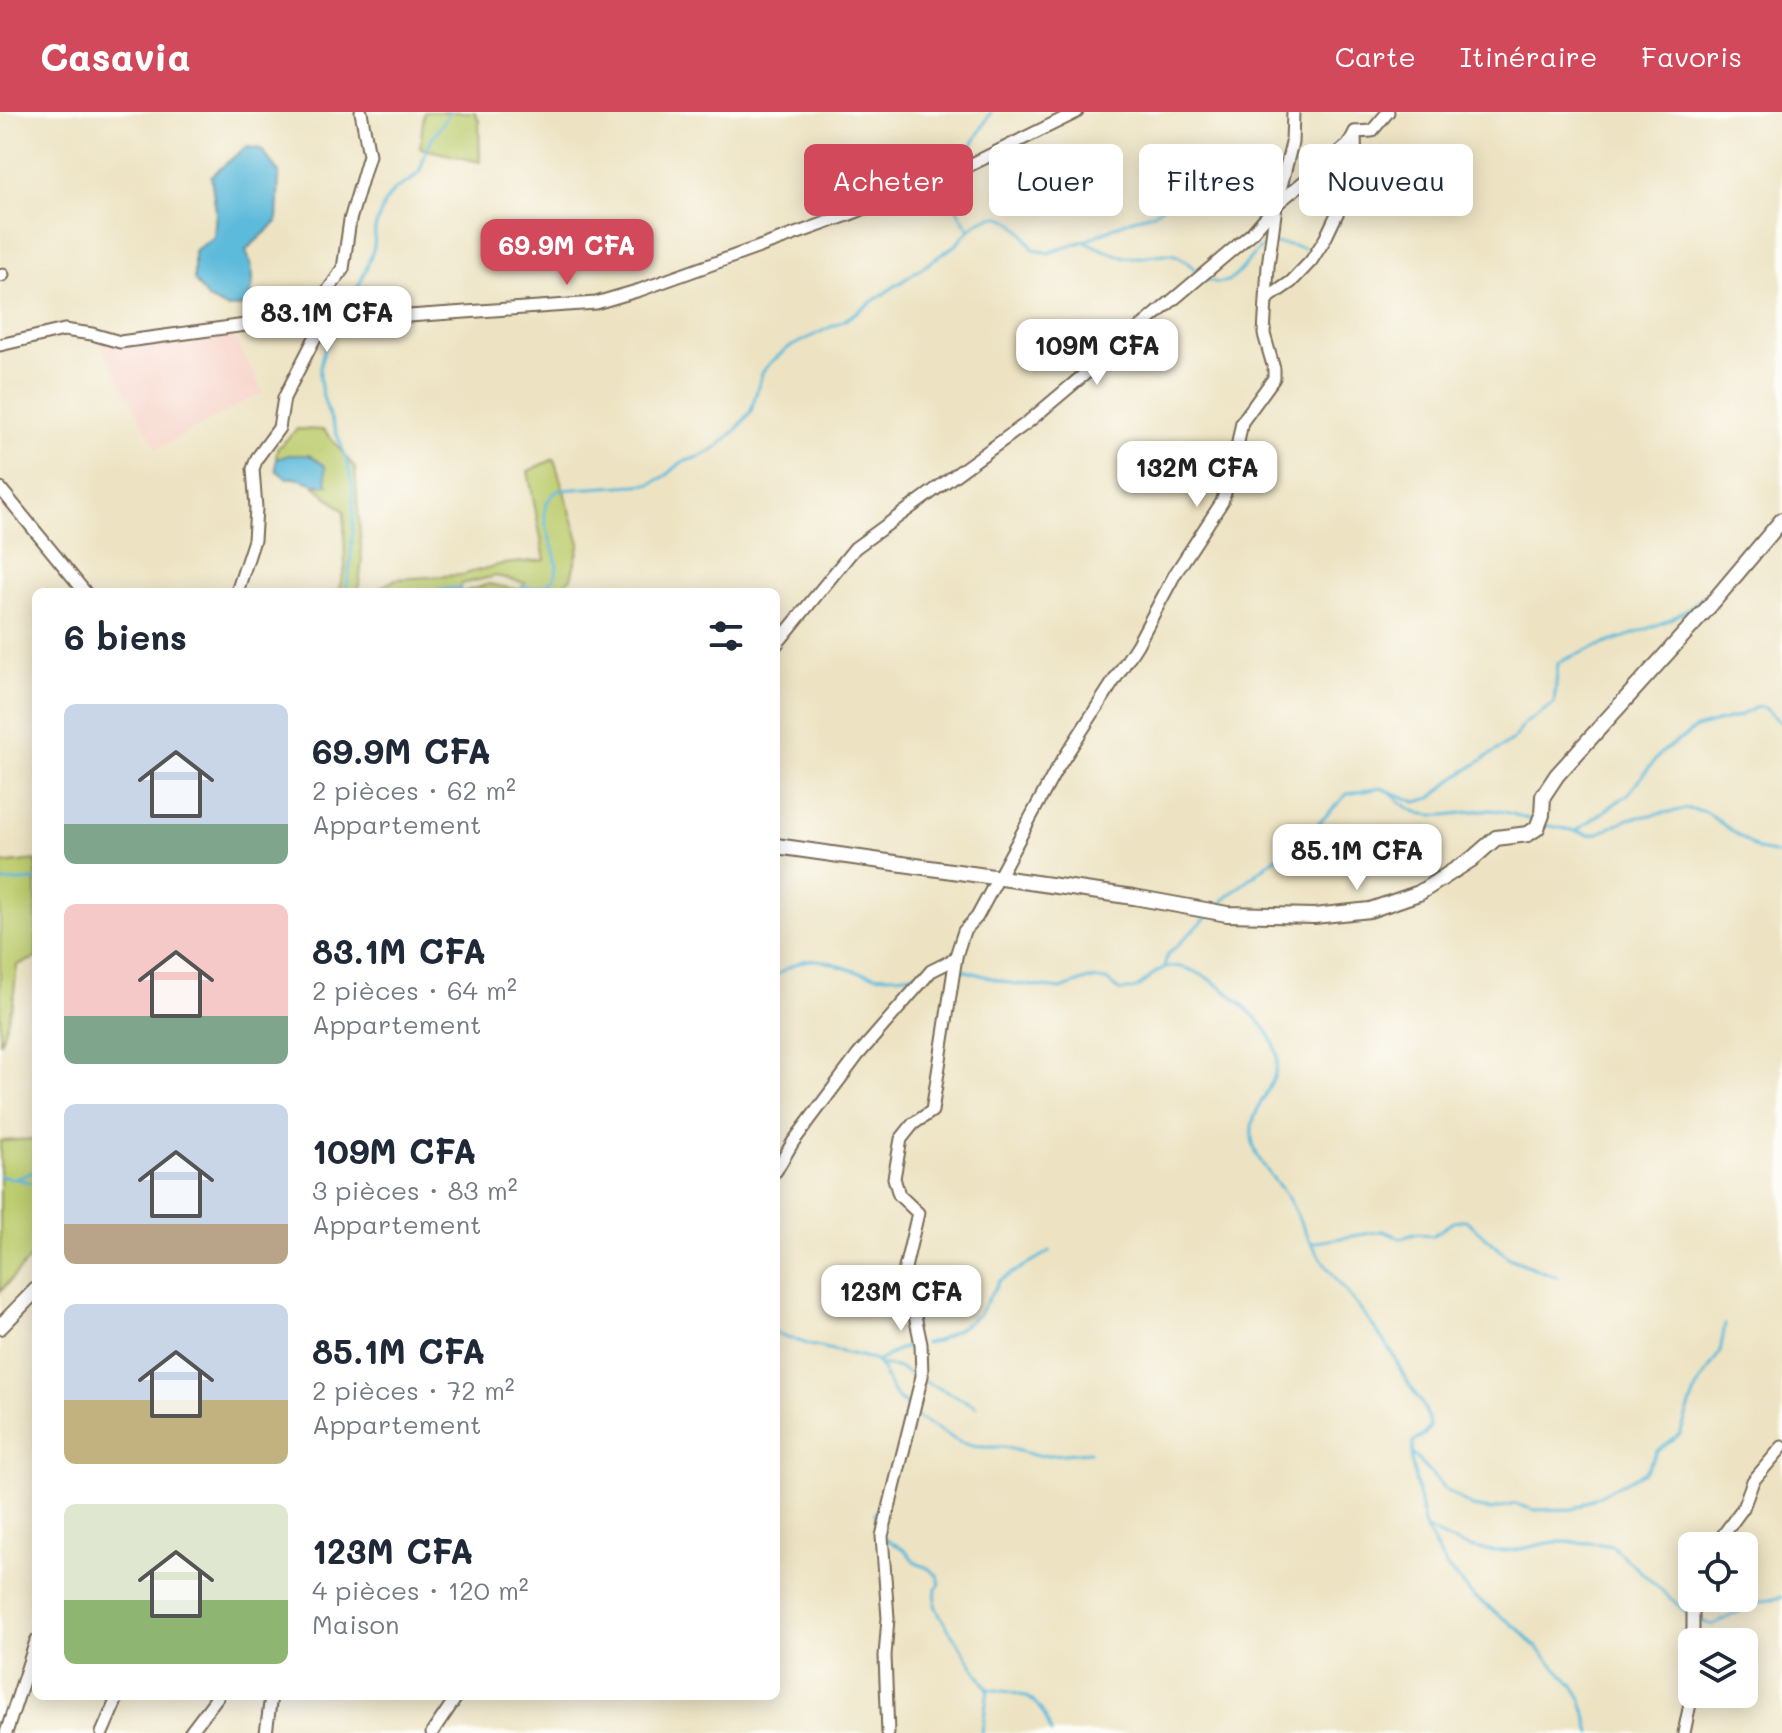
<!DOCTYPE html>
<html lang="fr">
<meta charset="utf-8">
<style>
body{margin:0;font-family:Mali,sans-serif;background:#f6f6f7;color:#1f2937;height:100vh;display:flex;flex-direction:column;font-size:30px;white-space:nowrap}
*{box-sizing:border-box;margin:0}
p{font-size:26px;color:#747a83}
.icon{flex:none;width:44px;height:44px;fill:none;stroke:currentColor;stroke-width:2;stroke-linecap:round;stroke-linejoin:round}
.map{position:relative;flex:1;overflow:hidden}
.panel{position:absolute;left:32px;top:476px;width:748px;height:1112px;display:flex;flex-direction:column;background:#fff;border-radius:12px;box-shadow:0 4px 20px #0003}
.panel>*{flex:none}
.hud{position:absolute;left:804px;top:32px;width:760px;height:72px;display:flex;gap:16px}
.controls{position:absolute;left:1678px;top:1420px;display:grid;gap:16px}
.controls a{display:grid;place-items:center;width:80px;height:80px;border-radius:12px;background:#fff;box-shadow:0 4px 20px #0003;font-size:40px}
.price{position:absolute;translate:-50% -68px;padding:0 18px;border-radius:16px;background:#fff;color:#222;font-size:26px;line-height:52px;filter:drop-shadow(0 2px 4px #0008)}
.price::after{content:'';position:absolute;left:50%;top:48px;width:24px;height:18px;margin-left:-12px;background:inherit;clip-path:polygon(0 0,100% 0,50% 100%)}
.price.selected{background:#d1495b;color:#fff}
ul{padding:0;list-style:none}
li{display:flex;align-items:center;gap:24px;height:200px;padding:0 32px}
li span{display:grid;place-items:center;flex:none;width:224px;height:160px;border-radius:12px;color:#555}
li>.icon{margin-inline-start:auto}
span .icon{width:96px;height:96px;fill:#fffc;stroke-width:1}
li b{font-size:34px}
h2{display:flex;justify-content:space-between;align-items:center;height:96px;padding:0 32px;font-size:34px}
.chip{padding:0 28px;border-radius:12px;background:#fff;box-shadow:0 4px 20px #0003;font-size:28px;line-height:72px}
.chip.selected{background:#d1495b;color:#fff}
header{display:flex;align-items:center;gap:48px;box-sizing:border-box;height:112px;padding:0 40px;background:#d1495b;color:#fff}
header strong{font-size:38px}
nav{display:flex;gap:44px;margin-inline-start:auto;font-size:28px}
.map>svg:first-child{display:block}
.built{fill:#f7d1c7}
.green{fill:#becd70;stroke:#7c7c47;stroke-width:2}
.water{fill:#5cbada;stroke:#4c727c;stroke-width:2}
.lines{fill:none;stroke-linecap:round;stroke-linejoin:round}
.stream{stroke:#5cbada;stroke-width:3}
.minor-casing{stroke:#796b57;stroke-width:15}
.tertiary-casing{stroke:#796b57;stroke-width:18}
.minor{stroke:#fff;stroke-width:11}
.tertiary{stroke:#fff;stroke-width:14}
</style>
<header>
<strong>Casavia</strong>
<nav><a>Carte</a><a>Itinéraire</a><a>Favoris</a></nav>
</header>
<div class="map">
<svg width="1782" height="1621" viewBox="0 0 1782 1621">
<rect width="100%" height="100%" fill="#fdfcf7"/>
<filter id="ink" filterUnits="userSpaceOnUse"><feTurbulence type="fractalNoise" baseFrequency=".0125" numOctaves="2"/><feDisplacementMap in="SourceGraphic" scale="16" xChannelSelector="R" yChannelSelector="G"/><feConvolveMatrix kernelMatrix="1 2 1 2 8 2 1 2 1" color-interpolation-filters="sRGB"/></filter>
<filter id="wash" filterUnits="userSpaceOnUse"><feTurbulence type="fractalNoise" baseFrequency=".006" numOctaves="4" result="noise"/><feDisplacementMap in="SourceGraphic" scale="32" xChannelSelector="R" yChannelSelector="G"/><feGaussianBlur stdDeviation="1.8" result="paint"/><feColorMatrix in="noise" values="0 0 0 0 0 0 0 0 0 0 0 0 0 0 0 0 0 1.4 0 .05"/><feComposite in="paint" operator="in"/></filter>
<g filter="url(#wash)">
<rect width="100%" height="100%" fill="#ede3c2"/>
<path class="built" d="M228 213 263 280 157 337 99 229Z"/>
<g class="green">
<path d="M424 0H475L479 9 480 50 420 36Z"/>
<path d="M297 317 324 318 355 356 362 449 358 480H338L345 456 344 399 315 374 327 373 276 347 277 337Z"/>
<path d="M554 347 580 431 571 466 554 480H464L489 472 520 478 525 471 496 464 461 472 460 480H372L396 467 461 463 502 452 545 448 528 359Z"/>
<path d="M36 748V846L17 853 13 891 0 932V752Z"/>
<path d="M36 1027V1139L0 1180V1029Z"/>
</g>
<g class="water">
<path d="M246 35 261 37 279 61 277 110 246 138C254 159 256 171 247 194L227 196 208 187 194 168V139L214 125 216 99 211 64Z"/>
<path d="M289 343H309L325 354 327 373C309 374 304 364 286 366L276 358V347Z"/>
</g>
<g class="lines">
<g class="stream">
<path d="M961 52 991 0"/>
<path d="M954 66C949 87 957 99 969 117"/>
<path d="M1085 129 1130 108 1154 101 1187 75 1217 65 1242 67 1271 55"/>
<path d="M1205 167C1240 183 1244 141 1266 133 1278 129 1292 134 1304 136"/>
<path d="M341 211 366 158 374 135 375 116 385 90 395 77 410 69 420 59 428 33 450 0"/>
<path d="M337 217C296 267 340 311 350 362 357 391 351 451 346 480"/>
<path d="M523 474C531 477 540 476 547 472 579 454 519 402 559 378L651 372 667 363 682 350 699 345 715 337 737 317 751 299 762 261 771 250 788 236 845 208 957 132C986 94 1010 95 1033 137L1048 141 1084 129C1098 135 1110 143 1125 145 1163 149 1168 127 1199 162"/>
<path d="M408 480 460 476"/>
<path d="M1391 680C1419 715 1447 701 1484 698 1501 697 1518 704 1534 709"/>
<path d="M1545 713 1576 719 1627 683 1661 641 1696 616 1739 604 1757 595 1765 596 1782 612"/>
<path d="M1576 719 1589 723 1599 721 1628 707 1687 697 1704 699 1759 738 1782 743"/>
<path d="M0 770 36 768"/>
<path d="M1216 796 1228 784 1318 712 1347 682 1381 676 1416 690 1431 686 1452 668 1514 627 1525 611 1554 592 1558 551C1596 531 1639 524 1676 504 1700 491 1719 470 1738 450"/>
<path d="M1164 855 1167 843 1208 804"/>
<path d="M956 856 1009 871 1061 877 1089 867 1106 868 1121 879C1147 877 1143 866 1162 857 1191 844 1237 887 1255 905 1314 965 1235 986 1255 1038 1261 1054 1276 1069 1286 1083 1296 1098 1302 1116 1312 1132 1335 1170 1367 1202 1391 1240 1397 1248 1400 1258 1406 1267 1415 1283 1428 1296 1430 1315L1424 1323 1413 1330 1412 1351 1425 1416C1452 1431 1476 1440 1507 1439 1524 1438 1540 1431 1557 1430 1575 1430 1595 1430 1612 1434L1688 1502"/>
<path d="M776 864C813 835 825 852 863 861 885 866 904 864 925 860"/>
<path d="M0 1064 15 1067 36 1059"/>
<path d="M16 1067 36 1072"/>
<path d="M1311 1131 1383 1119 1401 1126 1418 1121 1432 1124 1453 1110 1466 1108 1509 1146 1557 1165"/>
<path d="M776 1221 810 1233 873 1247C890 1260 886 1282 906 1292L908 1299"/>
<path d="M925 1231 937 1229 963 1214 979 1202 999 1169 1050 1139"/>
<path d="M877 1250 899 1237 917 1232"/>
<path d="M881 1253 896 1255 919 1266"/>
<path d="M926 1270 976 1294"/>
<path d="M915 1304 959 1330 977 1335H1004L1037 1344 1090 1340"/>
<path d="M1413 1342 1446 1378 1472 1395 1491 1398 1515 1392 1535 1398 1573 1397 1645 1360 1657 1339 1680 1322 1696 1277 1720 1240 1725 1213"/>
<path d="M879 1418 875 1401 884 1396"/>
<path d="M1426 1418 1446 1454 1473 1484 1520 1518 1572 1572 1582 1588 1591 1621"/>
<path d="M886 1427 905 1438 916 1451 928 1456 938 1464 940 1472 936 1476 935 1493 940 1504 988 1577C1023 1582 1040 1582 1051 1621"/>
<path d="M1697 1508 1713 1513 1756 1491 1782 1485"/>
<path d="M982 1621 988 1577"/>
</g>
</g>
</g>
<g filter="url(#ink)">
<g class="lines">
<g class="minor-casing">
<g id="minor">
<path d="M0 164 3 163"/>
<path d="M1268 186 1291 170 1311 149 1325 127 1356 62 1355 20"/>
<path d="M0 233 64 218 92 222 120 230 275 209 339 214 394 205 596 191 640 178 848 103 956 60 1077 0"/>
<path d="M0 376 85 480"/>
<path d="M237 480 254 428 256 396 253 357 257 346 279 316 284 286 322 212 324 190 329 177 343 157 350 108 369 43 361 0"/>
<path d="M776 533 855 436 1028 310 1251 122 1278 91 1348 33 1355 20 1372 19 1388 0"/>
<path d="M776 1059 793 1030 858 943 931 859 955 847 964 819 977 805 1055 660 1137 533 1175 462 1222 390 1233 356 1242 310 1274 266V257L1264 222 1268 154 1276 94 1292 31 1293 0"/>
<path d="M1715 1434 1743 1396 1753 1369 1782 1335"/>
<path d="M1693 1530V1486"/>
<path d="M6 1621 36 1529"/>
<path d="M102 1621 118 1584"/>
<path d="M190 1621 218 1584"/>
<path d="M266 1621 271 1584"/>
<path d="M432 1621 457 1584"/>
<path d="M888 1621 885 1544 888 1506 882 1424 922 1264 921 1232 905 1156 918 1101 899 1083 894 1066 901 1027 913 1012 932 999 956 845"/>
<path d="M1684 1621 1692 1582"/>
</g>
</g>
<g class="tertiary-casing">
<g id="tertiary">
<path d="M776 734 1134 785 1227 802 1314 804 1370 798 1419 781 1472 747 1496 726 1528 722 1537 716 1542 703 1543 684 1557 663 1707 497 1782 408"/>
<path d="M0 1215 36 1178"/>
</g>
</g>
<use href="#minor" class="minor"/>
<use href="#tertiary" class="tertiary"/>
</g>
</g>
</svg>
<div class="controls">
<a><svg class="icon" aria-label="locate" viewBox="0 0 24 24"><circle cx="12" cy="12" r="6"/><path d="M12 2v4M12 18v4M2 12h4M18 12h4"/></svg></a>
<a><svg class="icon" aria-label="layers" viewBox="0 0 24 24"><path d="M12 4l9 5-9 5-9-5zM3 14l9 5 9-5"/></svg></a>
</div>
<b class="price selected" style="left:567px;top:175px">69.9M CFA</b>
<b class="price" style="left:327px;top:242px">83.1M CFA</b>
<b class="price" style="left:1097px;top:275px">109M CFA</b>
<b class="price" style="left:1197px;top:397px">132M CFA</b>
<b class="price" style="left:1357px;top:780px">85.1M CFA</b>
<b class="price" style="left:901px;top:1221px">123M CFA</b>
<div class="hud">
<a class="chip selected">Acheter</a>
<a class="chip">Louer</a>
<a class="chip">Filtres</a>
<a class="chip">Nouveau</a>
</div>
<section class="panel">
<h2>6 biens<svg class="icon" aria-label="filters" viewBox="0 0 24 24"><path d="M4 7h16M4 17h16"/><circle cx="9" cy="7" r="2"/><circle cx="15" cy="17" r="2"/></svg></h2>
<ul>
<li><span style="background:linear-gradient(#c9d6e8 75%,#7fa58c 0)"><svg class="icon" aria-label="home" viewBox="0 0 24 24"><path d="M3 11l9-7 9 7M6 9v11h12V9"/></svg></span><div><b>69.9M CFA</b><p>2 pièces · 62 m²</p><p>Appartement</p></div></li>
<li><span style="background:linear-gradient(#f6c9c9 70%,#7fa58c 0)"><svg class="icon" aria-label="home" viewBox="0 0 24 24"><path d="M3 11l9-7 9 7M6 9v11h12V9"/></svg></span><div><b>83.1M CFA</b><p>2 pièces · 64 m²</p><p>Appartement</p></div></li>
<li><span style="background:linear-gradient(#c9d6e8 75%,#b9a48a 0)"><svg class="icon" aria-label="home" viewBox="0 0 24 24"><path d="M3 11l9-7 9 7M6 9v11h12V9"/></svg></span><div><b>109M CFA</b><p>3 pièces · 83 m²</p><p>Appartement</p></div></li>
<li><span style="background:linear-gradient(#c9d6e8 60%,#c2b280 0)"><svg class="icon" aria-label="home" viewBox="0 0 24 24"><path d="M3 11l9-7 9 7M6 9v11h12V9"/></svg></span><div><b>85.1M CFA</b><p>2 pièces · 72 m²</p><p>Appartement</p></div></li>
<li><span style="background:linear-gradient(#dfe7d0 60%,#8fb573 0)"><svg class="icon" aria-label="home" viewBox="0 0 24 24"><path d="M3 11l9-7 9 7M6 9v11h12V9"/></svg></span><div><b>123M CFA</b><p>4 pièces · 120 m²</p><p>Maison</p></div></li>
</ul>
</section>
</div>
